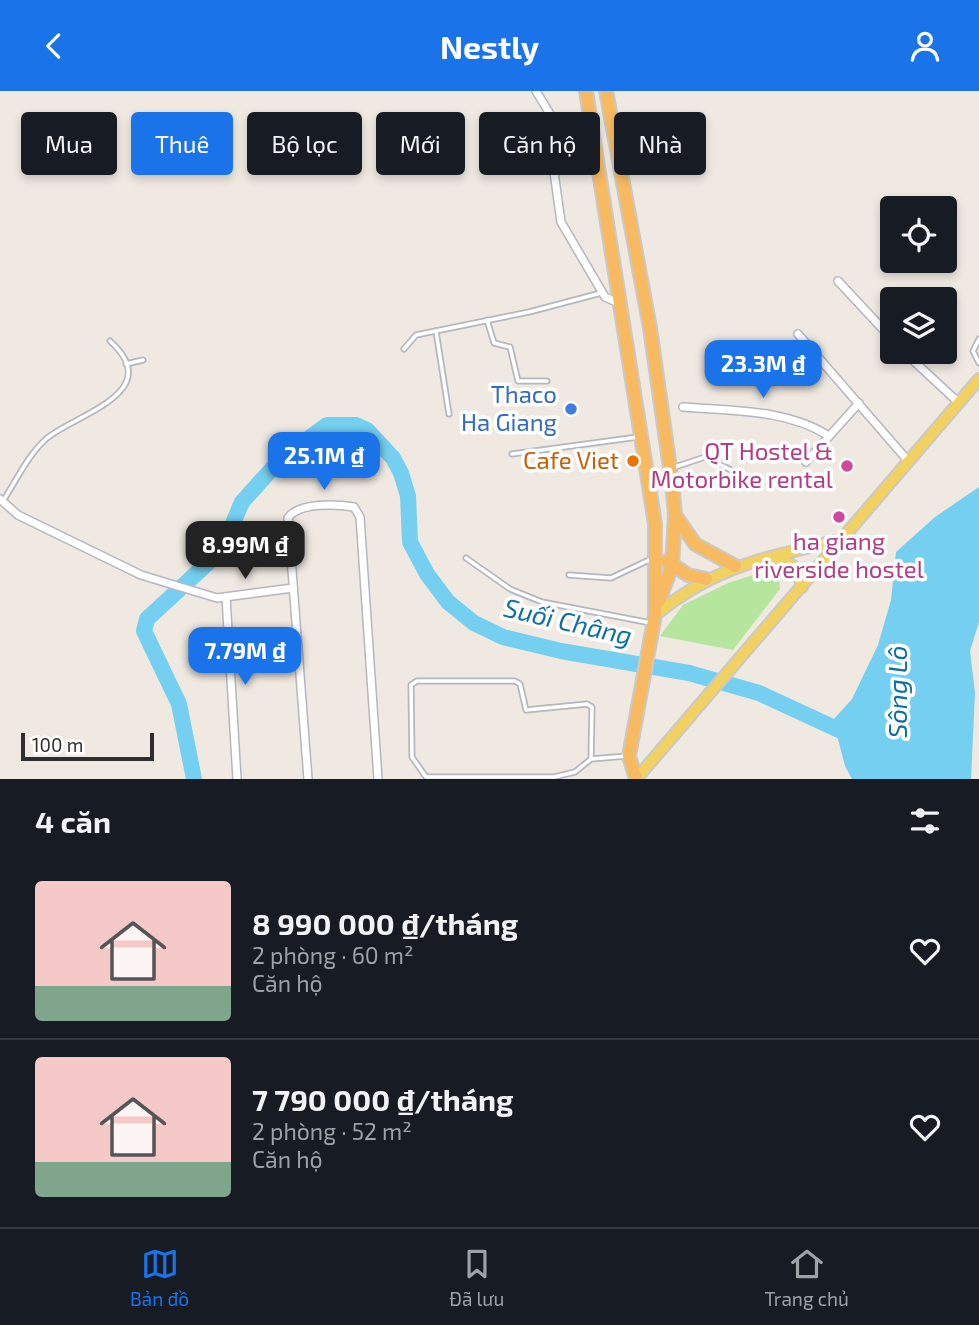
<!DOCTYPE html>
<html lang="vi">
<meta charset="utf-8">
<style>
body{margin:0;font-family:"Exo 2",sans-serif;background:#242831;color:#f1f3f6;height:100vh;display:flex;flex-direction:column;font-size:26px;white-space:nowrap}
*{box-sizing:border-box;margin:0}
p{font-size:23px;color:#9ea1a6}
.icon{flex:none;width:38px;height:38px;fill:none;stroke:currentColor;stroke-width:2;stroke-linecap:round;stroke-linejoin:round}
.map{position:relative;height:688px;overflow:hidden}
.sheet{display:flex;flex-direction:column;background:#171b24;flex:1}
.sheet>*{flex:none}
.banner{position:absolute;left:21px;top:21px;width:938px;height:63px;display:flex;gap:14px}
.buttons{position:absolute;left:880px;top:105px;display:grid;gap:14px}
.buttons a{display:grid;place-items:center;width:77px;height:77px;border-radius:7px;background:#171b24;box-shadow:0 4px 10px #0003;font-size:35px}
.scale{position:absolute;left:21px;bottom:18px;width:133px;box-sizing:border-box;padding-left:7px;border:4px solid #2e2e2e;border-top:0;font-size:19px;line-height:24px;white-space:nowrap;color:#2e2e2e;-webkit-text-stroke:5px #fff;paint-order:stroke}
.price{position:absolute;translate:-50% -60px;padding:0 16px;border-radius:14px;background:#1a73e8;color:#fff;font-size:23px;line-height:46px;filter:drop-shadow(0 2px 4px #0008)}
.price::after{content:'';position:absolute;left:50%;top:42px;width:21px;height:16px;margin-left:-10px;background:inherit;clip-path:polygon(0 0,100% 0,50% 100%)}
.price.current{background:#222;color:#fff}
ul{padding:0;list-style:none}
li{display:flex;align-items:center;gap:21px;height:175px;padding:0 35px}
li+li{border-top:2px solid #363941}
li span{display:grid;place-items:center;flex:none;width:196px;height:140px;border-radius:7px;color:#555}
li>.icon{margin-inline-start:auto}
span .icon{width:84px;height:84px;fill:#fffc;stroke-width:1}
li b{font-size:30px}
h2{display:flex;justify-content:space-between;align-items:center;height:84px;padding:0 35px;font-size:30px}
.pill{padding:0 24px;border-radius:7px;background:#171b24;box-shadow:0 4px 10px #0003;font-size:24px;line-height:63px}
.pill.current{background:#1a73e8;color:#fff}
header{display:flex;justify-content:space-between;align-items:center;height:91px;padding:0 35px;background:#1a73e8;color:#fff;font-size:32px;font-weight:700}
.dock{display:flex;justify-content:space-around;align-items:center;height:98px;border-top:2px solid #363941;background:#171b24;font-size:19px;color:#9ea1a6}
.dock a{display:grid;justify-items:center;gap:4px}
.dock .current{color:#1a73e8}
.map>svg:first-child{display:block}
.green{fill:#b6e59e}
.water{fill:#75cff0}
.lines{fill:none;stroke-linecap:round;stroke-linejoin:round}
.river{stroke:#75cff0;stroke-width:16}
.service-casing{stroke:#b4b7c1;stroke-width:7}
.minor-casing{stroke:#b4b7c1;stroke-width:10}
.primary-casing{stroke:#c9c9c9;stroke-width:14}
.trunk-casing{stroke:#c9c9c9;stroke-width:16}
.service{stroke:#fff;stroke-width:3.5}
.minor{stroke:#fff;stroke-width:7}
.primary{stroke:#f2d163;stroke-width:10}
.trunk{stroke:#f8ba60;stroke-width:12}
.shop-dot{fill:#3f7fe0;stroke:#fff;stroke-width:2.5}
.food-dot{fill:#e8710a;stroke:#fff;stroke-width:2.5}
.hotel-dot{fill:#d1479c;stroke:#fff;stroke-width:2.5}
.labels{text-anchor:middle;stroke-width:7;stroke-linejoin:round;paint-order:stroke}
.shop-label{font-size:24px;fill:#366cbe;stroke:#fff;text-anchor:end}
.hotel-label{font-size:24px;fill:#b23c85;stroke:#fff;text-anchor:end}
.food-label{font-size:24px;fill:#c56008;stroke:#fff;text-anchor:end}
.water-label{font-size:26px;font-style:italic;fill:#0d6fa3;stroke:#fff}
</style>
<header><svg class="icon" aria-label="back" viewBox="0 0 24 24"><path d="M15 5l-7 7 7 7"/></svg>Nestly<svg class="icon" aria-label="person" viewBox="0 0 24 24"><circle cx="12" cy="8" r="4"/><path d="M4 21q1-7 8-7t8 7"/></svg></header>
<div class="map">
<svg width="979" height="688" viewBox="0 0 979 688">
<rect width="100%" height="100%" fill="#efe9e1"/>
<path class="green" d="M763 481H779L780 498 733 559 660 545 683 514 728 492Z"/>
<path class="water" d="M979 396V531L970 560 975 602 971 688H852L845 675 833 629 852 608 878 554 891 509 896 461 935 426Z"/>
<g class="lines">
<path class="river" d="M194 688 179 613 144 540 147 528 211 469 225 451 242 411 280 369 327 334H356L367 339 393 367 401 382 408 405 410 451 427 483 448 511 474 532 503 546 561 560 689 582 759 602 854 646"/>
<g class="service-casing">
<g id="service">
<path d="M487 229 494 252 510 256 518 290H547"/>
<path d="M436 240 449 323"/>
<path d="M979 248 973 260 979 272"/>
<path d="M404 258 416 244 529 221 601 202"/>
<path d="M126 273 143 269"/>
<path d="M512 363 638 346"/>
<path d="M672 377 705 366 733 380"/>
<path d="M3 410C16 390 28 364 46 348 73 324 168 302 110 250"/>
<path d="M466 467 510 498 542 511 651 532"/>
<path d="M569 484 611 487 651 468"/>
<path d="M591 668 592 616 587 613 526 619 520 593 515 590H417L411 594 412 666 426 686H554L575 681 591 668 627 665"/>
</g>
</g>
<g class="minor-casing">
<g id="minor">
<path d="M536 0 556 33 553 74 561 131 605 206 621 213"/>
<path d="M838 190 892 248"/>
<path d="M798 243 909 371"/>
<path d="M904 261 959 312"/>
<path d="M683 316C732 320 787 318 829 345"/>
<path d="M806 371 859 312"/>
<path d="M0 408 18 424 141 484 217 507 293 497"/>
<path d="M226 506 237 688"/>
<path d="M308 688 288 427C299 411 337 413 354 416L360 426 378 688"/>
</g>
</g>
<g class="primary-casing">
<g id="primary">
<path d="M775 467C792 470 800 479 802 496"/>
<path d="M655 524C718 473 767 467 843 448"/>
<path d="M637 687 979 288"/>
</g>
</g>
<g class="trunk-casing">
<g id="trunk">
<path d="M586 0 655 433V524L629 665 636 688"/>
<path d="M606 0 650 237 672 391 675 424 672 475 659 510"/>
<path d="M675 424 695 453 735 475"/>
<path d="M667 470 688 484 706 488"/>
</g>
</g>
<use href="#service" class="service"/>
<use href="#minor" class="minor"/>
<use href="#primary" class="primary"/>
<use href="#trunk" class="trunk"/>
</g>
<circle class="shop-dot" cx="571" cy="318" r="7"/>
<circle class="food-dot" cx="633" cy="370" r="7"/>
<g class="hotel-dot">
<circle cx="847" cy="375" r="7"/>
<circle cx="839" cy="426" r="7"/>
</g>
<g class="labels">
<g class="shop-label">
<text x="557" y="312">Thaco<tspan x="557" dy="28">Ha Giang</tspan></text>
</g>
<g class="hotel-label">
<text x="833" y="369">QT Hostel &amp;<tspan x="833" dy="28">Motorbike rental</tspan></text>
<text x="839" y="459" text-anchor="middle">ha giang<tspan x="839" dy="28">riverside hostel</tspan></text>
</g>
<g class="food-label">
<text x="619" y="378">Cafe Viet</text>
</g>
<g class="water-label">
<text transform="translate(568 531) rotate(13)" y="9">Suối Châng</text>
<text transform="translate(898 601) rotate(-90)" y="9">Sông Lô</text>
</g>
</g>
</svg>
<div class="buttons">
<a><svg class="icon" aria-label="locate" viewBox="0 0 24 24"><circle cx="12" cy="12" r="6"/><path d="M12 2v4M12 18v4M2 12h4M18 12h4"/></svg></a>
<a><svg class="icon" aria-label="layers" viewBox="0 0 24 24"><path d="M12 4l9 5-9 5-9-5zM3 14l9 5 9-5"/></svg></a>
</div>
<div class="scale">100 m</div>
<b class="price" style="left:763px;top:309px">23.3M ₫</b>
<b class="price" style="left:324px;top:401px">25.1M ₫</b>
<b class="price current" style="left:245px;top:490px">8.99M ₫</b>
<b class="price" style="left:245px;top:596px">7.79M ₫</b>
<div class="banner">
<a class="pill">Mua</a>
<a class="pill current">Thuê</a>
<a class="pill">Bộ lọc</a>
<a class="pill">Mới</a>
<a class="pill">Căn hộ</a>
<a class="pill">Nhà</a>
</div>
</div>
<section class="sheet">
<h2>4 căn<svg class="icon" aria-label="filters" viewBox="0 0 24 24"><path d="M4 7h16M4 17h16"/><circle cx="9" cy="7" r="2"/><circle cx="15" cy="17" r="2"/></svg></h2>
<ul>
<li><span style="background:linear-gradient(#f6c9c9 75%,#7fa58c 0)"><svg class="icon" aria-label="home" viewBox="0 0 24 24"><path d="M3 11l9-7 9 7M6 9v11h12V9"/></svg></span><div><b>8 990 000 ₫/tháng</b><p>2 phòng · 60 m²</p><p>Căn hộ</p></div><svg class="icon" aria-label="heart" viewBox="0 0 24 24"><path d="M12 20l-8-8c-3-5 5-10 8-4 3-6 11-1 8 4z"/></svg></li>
<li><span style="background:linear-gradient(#f6c9c9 75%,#7fa58c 0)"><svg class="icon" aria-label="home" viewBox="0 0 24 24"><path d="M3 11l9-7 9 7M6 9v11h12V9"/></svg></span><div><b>7 790 000 ₫/tháng</b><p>2 phòng · 52 m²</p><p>Căn hộ</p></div><svg class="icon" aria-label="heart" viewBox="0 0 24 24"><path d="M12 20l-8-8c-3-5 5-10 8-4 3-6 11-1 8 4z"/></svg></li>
</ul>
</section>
<nav class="dock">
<a class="current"><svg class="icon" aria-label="map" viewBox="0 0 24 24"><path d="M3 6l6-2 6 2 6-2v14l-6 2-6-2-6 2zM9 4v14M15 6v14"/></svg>Bản đồ</a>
<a><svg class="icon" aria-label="saved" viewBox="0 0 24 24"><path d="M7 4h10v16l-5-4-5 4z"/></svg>Đã lưu</a>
<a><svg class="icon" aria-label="home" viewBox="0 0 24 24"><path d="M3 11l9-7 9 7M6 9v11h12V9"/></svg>Trang chủ</a>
</nav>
